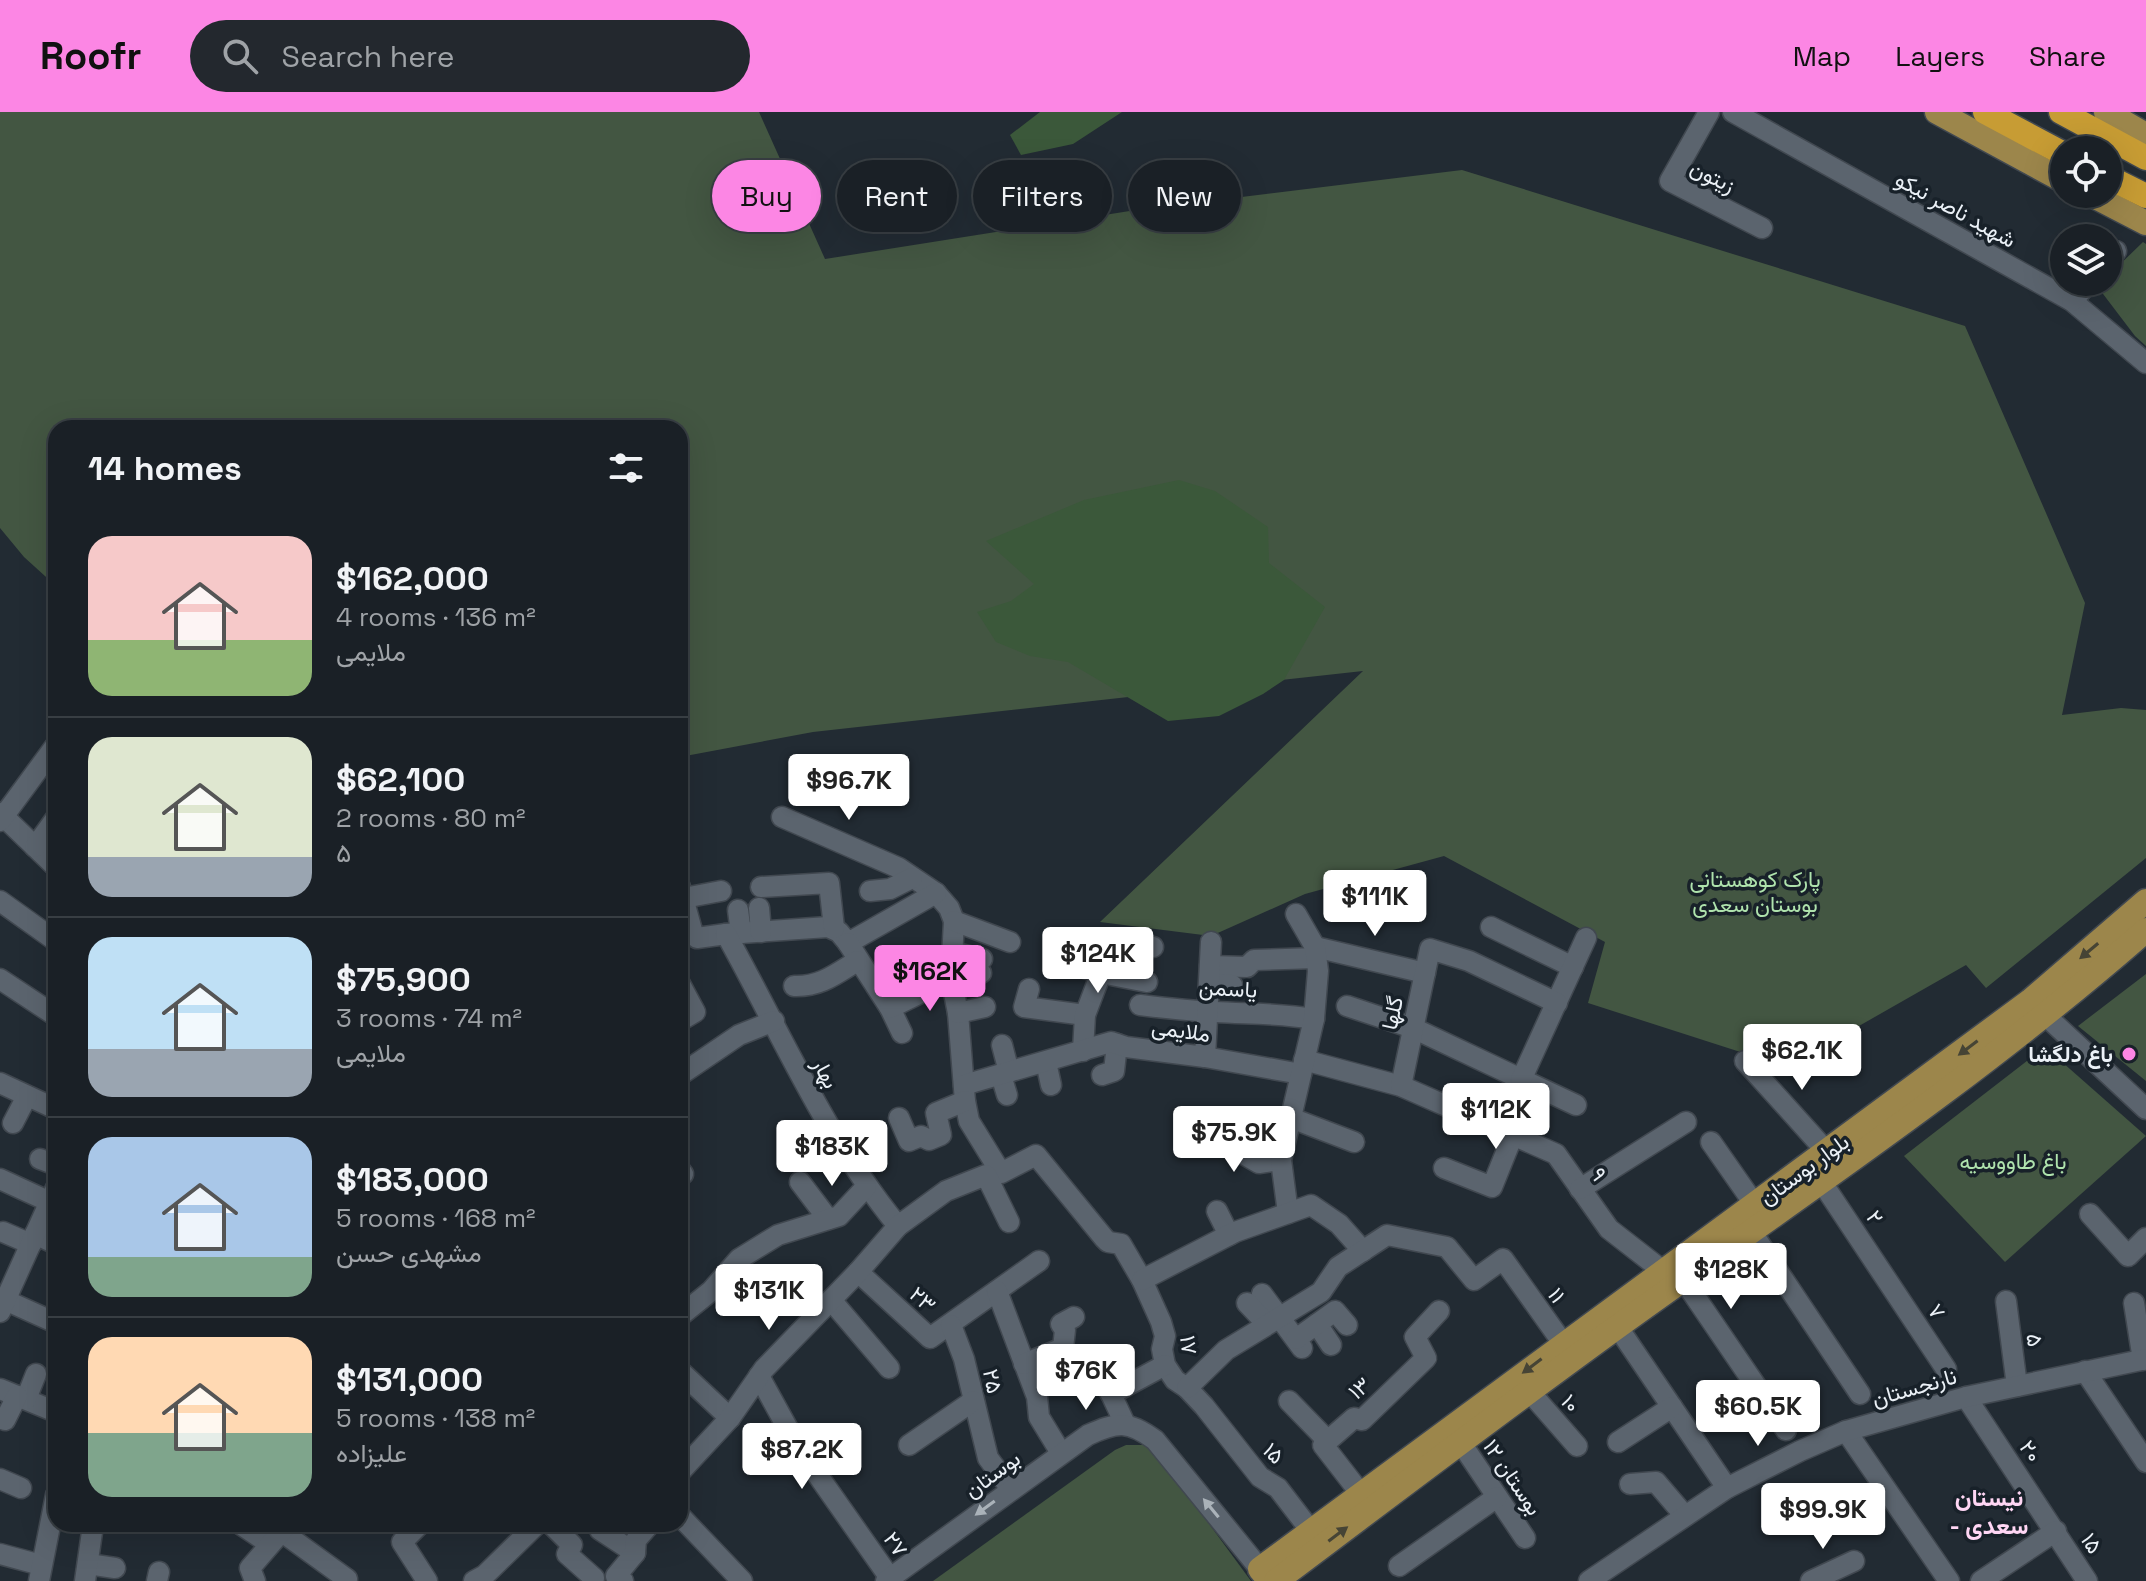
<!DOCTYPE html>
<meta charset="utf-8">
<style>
body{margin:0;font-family:"Space Grotesk",Vazirmatn,sans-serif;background:#23282e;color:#f1f3f6;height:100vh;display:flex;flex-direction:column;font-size:30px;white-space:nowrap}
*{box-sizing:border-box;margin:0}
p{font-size:26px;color:#9fa3a7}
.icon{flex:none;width:44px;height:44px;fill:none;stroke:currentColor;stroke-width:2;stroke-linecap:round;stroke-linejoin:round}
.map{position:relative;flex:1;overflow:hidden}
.side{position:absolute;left:48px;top:308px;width:640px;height:1112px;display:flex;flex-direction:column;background:#1a2026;border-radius:24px;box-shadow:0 8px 32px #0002,0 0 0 2px #383e43}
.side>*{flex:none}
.guide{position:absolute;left:712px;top:48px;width:760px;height:72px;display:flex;gap:16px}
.buttons{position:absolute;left:2050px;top:24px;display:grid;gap:16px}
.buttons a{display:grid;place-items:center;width:72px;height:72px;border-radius:50%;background:#1a2026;box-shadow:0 8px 32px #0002,0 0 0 2px #383e43;font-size:40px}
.price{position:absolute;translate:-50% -68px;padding:0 18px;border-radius:8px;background:#fff;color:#222;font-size:26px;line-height:52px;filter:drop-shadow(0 2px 4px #0008)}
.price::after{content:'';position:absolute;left:50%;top:48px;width:24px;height:18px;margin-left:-12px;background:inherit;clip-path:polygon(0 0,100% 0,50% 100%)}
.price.selected{background:#fc86e4;color:#111}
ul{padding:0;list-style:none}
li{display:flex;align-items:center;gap:24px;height:200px;padding:0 40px}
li+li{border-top:2px solid #383e43}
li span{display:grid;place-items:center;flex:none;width:224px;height:160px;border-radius:24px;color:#555}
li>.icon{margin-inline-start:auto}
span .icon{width:96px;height:96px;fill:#fffc;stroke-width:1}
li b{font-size:34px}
h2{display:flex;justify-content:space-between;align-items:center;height:96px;padding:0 40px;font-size:34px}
.chip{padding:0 28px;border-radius:36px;background:#1a2026;box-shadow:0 8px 32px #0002,0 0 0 2px #383e43;font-size:28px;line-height:72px}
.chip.selected{background:#fc86e4;color:#111}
header{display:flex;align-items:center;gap:48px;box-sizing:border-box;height:112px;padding:0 40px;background:#fc86e4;color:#111}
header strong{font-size:38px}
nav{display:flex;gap:44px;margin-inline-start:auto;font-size:28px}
.search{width:560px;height:72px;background:#23282e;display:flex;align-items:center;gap:20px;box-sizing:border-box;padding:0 28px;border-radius:44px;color:#9fa3a7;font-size:30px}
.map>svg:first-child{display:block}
.green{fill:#435642}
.forest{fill:#3b583a}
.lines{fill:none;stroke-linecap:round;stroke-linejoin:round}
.minor-casing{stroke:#414850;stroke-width:23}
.major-casing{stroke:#414850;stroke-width:27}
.highway-casing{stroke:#414850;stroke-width:27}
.minor{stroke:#5b646e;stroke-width:20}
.major{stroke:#9c864b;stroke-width:24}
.highway{stroke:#c79c34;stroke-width:24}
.oneway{fill:#464435}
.oneway2{fill:#aab2b9}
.poi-dot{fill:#fc86e4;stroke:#182129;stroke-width:3}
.labels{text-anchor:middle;stroke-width:7;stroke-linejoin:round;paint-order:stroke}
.street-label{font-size:22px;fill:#ebf1f7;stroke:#182129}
.park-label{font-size:22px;fill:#afe3ad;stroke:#182129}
.poi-label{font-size:22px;font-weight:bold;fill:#ebf1f7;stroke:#182129;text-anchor:end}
.neighbourhood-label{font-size:24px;font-weight:bold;fill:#ffd6f4;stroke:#182129}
</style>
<header>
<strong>Roofr</strong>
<div class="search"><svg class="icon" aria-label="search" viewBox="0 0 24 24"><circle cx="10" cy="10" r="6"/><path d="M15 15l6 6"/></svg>Search here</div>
<nav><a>Map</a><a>Layers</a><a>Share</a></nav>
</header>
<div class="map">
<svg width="2146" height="1469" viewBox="0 0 2146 1469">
<rect width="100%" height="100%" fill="#222b33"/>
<g class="green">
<path d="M0 0H759L825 147 1136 98 1462 58 1965 214 2085 491 2062 603 2121 596 2146 598V746L1986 876 1966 853 1787 955 1588 891 1605 830 1444 744 1305 782 1211 824 1100 810 1363 559 813 620 680 645V316H56V474L24 445 0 416Z"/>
<path d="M2143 130 2146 132V234L2135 224 2097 174 2101 170H2108V164Z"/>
<path d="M2146 862V969L2078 914Z"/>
<path d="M2045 935 2146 1024 2005 1150 1904 1044Z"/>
<path d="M1126 1333H1143L1157 1341 1251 1469H933L1115 1338Z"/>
</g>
<g class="forest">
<path d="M1040 0H1122L1073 32 1021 43 1010 23Z"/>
<path d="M1179 368 1215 379 1268 415 1269 451 1325 495 1284 568 1263 582 1219 604 1168 609 1068 550 1030 544 996 530 977 500 1011 489 1034 472 986 429 1084 388Z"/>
</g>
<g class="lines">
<g class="minor-casing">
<g id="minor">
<path d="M1709 0 1670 69 1762 116"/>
<path d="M1733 0 2072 189 2146 251"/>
<path d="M2108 149 2116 139"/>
<path d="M2072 189 2089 170"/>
<path d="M0 701 56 755"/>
<path d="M782 705 899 756 936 781 949 796 954 809 951 866 958 901 965 989 969 1009 1001 1061 1036 1043 1104 1126 1108 1130 1121 1132 1142 1168 1161 1210 1165 1224 1162 1237 1165 1253 1175 1268 1187 1276 1204 1294 1260 1365 1278 1376 1311 1419"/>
<path d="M0 709 56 633"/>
<path d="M35 735 56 706"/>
<path d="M680 775 693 822 697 826 726 822 828 815 839 820 848 831 936 781"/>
<path d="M761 775 829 771 834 816"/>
<path d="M870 779 890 777 912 766"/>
<path d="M684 786 721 779"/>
<path d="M0 789 56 829"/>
<path d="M759 796 761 820"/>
<path d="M738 798 741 821"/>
<path d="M954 809 1010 830"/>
<path d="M1491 815 1573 855"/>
<path d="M726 822C781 921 825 1025 898 1114"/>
<path d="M1118 827 1153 835"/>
<path d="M848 831 890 896 902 921"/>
<path d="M1315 835 1425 861"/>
<path d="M951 840 982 847"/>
<path d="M1061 849 1101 861 1147 870"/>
<path d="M1210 854 1247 855 1254 848 1316 846"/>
<path d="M953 862 981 861"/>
<path d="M0 867 56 904"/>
<path d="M680 872 695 900 680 909"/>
<path d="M1210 872 1232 873"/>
<path d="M794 874C820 875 836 862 857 849"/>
<path d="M1029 877 1024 895 1085 903"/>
<path d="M1140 893C1165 896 1190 899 1215 900 1249 902 1279 901 1314 907"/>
<path d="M1347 894 1413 916 1576 993"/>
<path d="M890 896 951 866"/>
<path d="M958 901 985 895"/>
<path d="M2045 903 2146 997"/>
<path d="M1002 933 1009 960"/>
<path d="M1083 939 1085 903 1101 861"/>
<path d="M1205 945 1211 830"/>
<path d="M1304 948 1401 974 1556 1042 1609 1117 1663 1159"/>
<path d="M1745 949 1827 1040"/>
<path d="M1046 950 1051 973"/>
<path d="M680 963 739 923 774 909"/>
<path d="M1001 963 1007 983"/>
<path d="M1102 963 1114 959 1117 932"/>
<path d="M1521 968 1586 826"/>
<path d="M0 971 56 997"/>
<path d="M964 973 1111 930 1126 935 1205 945 1301 962"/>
<path d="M1401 974 1430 837 1469 849 1557 891"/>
<path d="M899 1006 909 1029 921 1024 929 1028 941 1023 936 1001 965 989"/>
<path d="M1291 1006 1354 1030"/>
<path d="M13 1011 27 984"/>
<path d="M1200 1017 1259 1051 1281 1048"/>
<path d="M1711 1030 1755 1093"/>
<path d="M846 1045 865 1031"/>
<path d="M40 1047 56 1053"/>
<path d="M1444 1056 1492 1075 1513 1023"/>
<path d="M680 1058 683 1062 680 1064"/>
<path d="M0 1067 50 1090"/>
<path d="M1821 1069 1946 1257"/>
<path d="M800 1070 828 1107"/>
<path d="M1580 1077 1686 1010"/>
<path d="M1217 1099 1229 1123"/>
<path d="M1288 1101 1281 1048 1314 907 1318 859 1315 835 1296 802"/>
<path d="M2090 1102 2128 1144 2146 1126"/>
<path d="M1751 1119 1860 1282"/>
<path d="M3 1120 31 1132"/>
<path d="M35 1122 56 1132"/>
<path d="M858 1160 930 1226 1039 1149"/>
<path d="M1683 1167 1786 1318"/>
<path d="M1142 1168 1235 1120 1311 1093 1339 1112 1363 1139"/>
<path d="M997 1179 1037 1285 1039 1305 1061 1341"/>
<path d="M1262 1182 1302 1236"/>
<path d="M5 1188 56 1211"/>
<path d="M831 1188 889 1256"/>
<path d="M2006 1189 2017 1274"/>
<path d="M1247 1191 1267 1212"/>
<path d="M2134 1191 2143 1248"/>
<path d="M0 1200 56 1076"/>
<path d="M680 1204 711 1179 739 1147 778 1123 839 1104 866 1075"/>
<path d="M1317 1212 1331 1233"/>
<path d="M951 1213 964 1247 988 1346 1011 1377"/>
<path d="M1617 1214 1727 1376"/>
<path d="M1296 1227 1335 1199 1347 1213"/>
<path d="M1024 1252 1063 1236 1065 1218 1061 1212 1074 1205"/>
<path d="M680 1259 730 1306"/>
<path d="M2085 1259 2146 1350"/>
<path d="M759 1264 798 1335 890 1466"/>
<path d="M1058 1268 1089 1252 1094 1254 1111 1282 1125 1312"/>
<path d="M1187 1276 1226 1238 1321 1180 1338 1155 1387 1123 1447 1135 1474 1168 1503 1147 1572 1244"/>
<path d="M0 1277 56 1300"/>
<path d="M1529 1279 1577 1334"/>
<path d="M1111 1282 1165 1253"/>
<path d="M1966 1285 2087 1469"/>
<path d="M26 1287 36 1262"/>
<path d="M1289 1289 1328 1329"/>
<path d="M5 1308 17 1284"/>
<path d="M1846 1319 1949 1469"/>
<path d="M1618 1330 1672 1295"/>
<path d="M1461 1331 1525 1426"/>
<path d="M909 1333 973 1289"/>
<path d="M680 1360 730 1306 764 1257 858 1160 898 1114 946 1079 986 1063 1009 1110"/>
<path d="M0 1367 21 1376"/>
<path d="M1630 1372 1656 1370 1685 1404"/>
<path d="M1361 1382 1323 1333 1354 1306 1362 1308 1426 1246 1415 1225 1439 1199"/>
<path d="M680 1404 742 1469"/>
<path d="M240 1412 270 1432"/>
<path d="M420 1412 402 1430 427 1469"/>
<path d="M551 1412 572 1433 567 1442 594 1466"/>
<path d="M600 1418 635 1441"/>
<path d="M282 1420 347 1467"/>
<path d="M0 1442 41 1453"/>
<path d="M88 1452 115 1456"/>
<path d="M1399 1454 1497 1385"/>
<path d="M39 1469 56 1383"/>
<path d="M85 1469 92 1420"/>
<path d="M157 1469 159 1460"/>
<path d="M255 1469 250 1456 288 1412"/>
<path d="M474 1469 485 1463 537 1412"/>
<path d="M623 1469 616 1464 635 1441 636 1428 650 1412"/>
<path d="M886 1469 1088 1323C1117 1310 1128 1308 1155 1328L1260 1457"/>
<path d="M1589 1469 1727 1376 1800 1339 1846 1319 1966 1285 2146 1247"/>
<path d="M1811 1469 1854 1449"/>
<path d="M1981 1469 2056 1419"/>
</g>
</g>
<g class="major-casing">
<g id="major">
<path d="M1937 0 2064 69"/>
<path d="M2106 0 2146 23"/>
<path d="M2090 82 2146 111"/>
<path d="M1270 1469 1260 1457 2030 889 2146 789"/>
<path d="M1276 1469C1400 1376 1523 1282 1649 1192 1817 1072 1990 955 2146 818"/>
</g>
</g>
<g class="highway-casing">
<g id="highway">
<path d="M1985 0 2064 42"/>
<path d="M2061 0 2146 46"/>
<path d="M2108 65 2146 84"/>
</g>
</g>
<use href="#minor" class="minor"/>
<use href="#major" class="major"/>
<use href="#highway" class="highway"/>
</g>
<defs><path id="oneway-solid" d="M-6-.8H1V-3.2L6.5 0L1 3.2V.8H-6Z" transform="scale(2)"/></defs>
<g class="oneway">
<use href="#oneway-solid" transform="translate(2089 839) rotate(140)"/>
<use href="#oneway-solid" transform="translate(1968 936) rotate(143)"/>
<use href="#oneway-solid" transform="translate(1532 1254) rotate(143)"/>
<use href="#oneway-solid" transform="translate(1338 1422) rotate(-37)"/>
</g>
<g class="oneway2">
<use href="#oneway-solid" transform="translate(985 1396) rotate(144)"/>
<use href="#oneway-solid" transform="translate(1211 1396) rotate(-129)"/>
</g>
<circle class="poi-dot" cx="2129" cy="942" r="8"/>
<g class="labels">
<g class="street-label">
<text transform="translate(1713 64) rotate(27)" y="8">زیتون</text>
<text transform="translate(1956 97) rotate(29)" y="8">شهید ناصر نیکو</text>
<text transform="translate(1228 876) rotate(3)" y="8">یاسمن</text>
<text transform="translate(1392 901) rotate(-78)" y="8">گلها</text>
<text transform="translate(1181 918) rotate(8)" y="8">ملایمی</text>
<text transform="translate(826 961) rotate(62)" y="8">بهار</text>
<text transform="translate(1804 1057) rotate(-36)" y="8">بلوار بوستان</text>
<text transform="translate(1599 1062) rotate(55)" y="8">۹</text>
<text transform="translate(1875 1105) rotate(56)" y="8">۲</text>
<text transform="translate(1557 1183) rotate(55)" y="8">۱۱</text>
<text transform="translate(923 1187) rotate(42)" y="8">۲۳</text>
<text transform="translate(1937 1199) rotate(57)" y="8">۷</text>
<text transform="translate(2035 1228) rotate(82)" y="8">۵</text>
<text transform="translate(1189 1233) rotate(83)" y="8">۱۷</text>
<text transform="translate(993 1269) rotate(78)" y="8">۲۵</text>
<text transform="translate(1914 1275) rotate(-16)" y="8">نارنجستان</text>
<text transform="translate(1359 1276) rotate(-40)" y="8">۱۳</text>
<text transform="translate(1571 1291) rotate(49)" y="8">۱۰</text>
<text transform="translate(2031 1339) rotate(56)" y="8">۲۰</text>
<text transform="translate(1274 1341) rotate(45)" y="8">۱۵</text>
<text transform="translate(992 1362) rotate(-36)" y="8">بوستان</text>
<text transform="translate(1513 1365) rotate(56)" y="8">بوستان ۱۲</text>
<text transform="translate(2092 1431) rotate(57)" y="8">۱۵</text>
<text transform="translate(896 1432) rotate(55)" y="8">۲۷</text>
</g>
<g class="park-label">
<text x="1755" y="775">پارک کوهستانی<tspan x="1755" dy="25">بوستان سعدی</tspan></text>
<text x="2013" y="1057">باغ طاووسیه</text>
</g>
<g class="poi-label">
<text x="2113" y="950">باغ دلگشا</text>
</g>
<g class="neighbourhood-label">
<text x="1989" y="1394">نیستان<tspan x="1989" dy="28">- سعدی</tspan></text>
</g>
</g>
</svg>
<div class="buttons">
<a><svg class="icon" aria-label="locate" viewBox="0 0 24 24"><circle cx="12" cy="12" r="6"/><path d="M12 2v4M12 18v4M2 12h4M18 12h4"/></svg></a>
<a><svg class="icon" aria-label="layers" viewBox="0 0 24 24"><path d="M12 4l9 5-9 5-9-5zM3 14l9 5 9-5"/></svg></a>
</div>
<b class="price" style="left:849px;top:710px">$96.7K</b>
<b class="price" style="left:1375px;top:826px">$111K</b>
<b class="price" style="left:1098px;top:883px">$124K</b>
<b class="price selected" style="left:930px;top:901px">$162K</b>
<b class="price" style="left:1802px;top:980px">$62.1K</b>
<b class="price" style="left:1496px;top:1039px">$112K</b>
<b class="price" style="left:1234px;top:1062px">$75.9K</b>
<b class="price" style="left:832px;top:1076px">$183K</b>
<b class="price" style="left:1731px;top:1199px">$128K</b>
<b class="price" style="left:769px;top:1220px">$131K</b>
<b class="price" style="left:1086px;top:1300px">$76K</b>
<b class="price" style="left:1758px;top:1336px">$60.5K</b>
<b class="price" style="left:802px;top:1379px">$87.2K</b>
<b class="price" style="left:1823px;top:1439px">$99.9K</b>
<div class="guide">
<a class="chip selected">Buy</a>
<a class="chip">Rent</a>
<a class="chip">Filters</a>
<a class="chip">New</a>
</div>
<section class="side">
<h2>14 homes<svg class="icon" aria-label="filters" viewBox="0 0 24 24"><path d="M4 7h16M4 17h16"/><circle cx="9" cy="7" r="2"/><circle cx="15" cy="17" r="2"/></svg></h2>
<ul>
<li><span style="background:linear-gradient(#f6c9c9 65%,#8fb573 0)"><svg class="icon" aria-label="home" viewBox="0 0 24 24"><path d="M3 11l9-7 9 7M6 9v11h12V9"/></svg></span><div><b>$162,000</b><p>4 rooms · 136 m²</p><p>ملایمی</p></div></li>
<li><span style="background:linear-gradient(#dfe7d0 75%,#9aa5b1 0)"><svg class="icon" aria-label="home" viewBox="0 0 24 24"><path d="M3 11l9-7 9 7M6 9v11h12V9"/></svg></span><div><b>$62,100</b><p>2 rooms · 80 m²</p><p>۵</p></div></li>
<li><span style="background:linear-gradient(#bfe0f5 70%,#9aa5b1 0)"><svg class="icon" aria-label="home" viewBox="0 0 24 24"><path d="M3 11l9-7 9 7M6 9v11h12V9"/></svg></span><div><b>$75,900</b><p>3 rooms · 74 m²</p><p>ملایمی</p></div></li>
<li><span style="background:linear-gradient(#a9c7e8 75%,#7fa58c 0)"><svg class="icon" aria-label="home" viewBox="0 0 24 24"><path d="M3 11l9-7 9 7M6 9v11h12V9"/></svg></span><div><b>$183,000</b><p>5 rooms · 168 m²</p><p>مشهدی حسن</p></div></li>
<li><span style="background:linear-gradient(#ffd9b3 60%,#7fa58c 0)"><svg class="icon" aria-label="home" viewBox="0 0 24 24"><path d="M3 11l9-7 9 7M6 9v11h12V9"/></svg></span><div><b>$131,000</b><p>5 rooms · 138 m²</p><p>علیزاده</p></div></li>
</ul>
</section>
</div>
